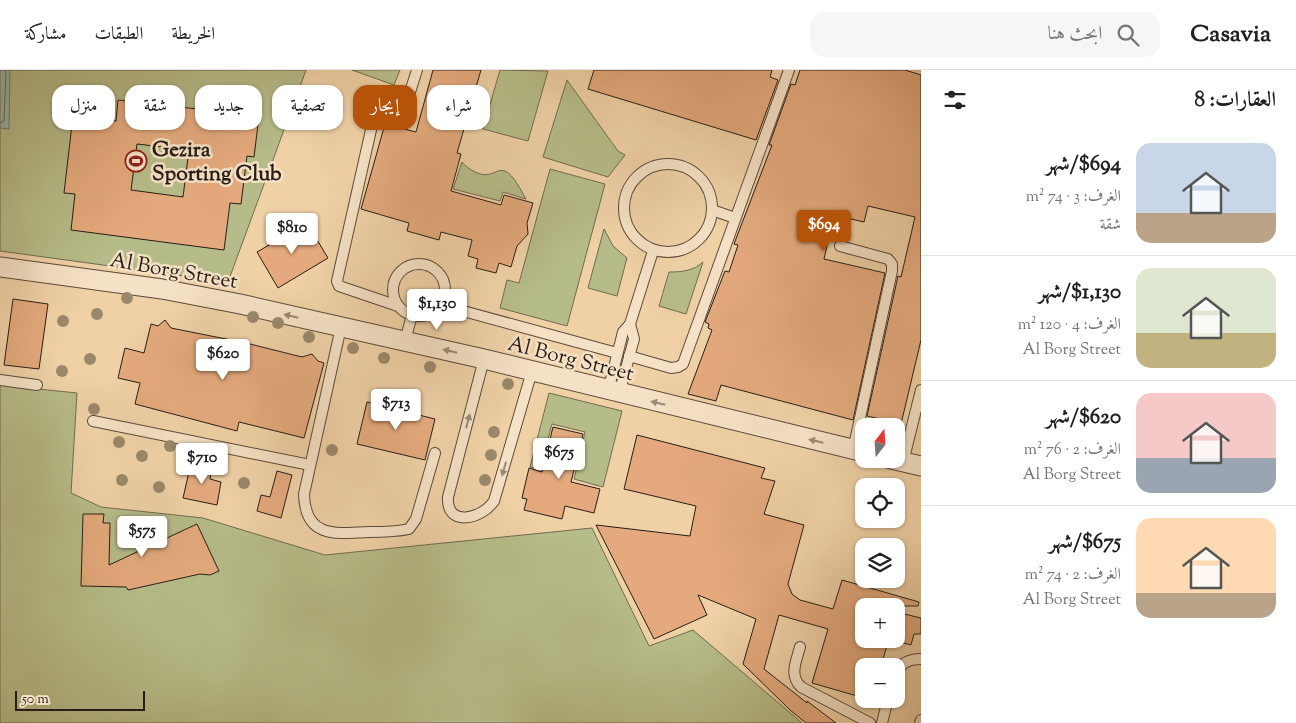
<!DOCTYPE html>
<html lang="ar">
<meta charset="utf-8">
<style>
body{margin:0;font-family:"Sorts Mill Goudy",Amiri,serif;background:#f6f6f6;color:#202124;direction:rtl;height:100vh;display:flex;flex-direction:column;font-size:19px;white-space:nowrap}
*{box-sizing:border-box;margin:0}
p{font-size:16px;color:#757577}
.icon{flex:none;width:28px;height:28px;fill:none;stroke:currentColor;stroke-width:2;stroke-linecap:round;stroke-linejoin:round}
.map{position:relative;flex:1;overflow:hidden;direction:ltr}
.side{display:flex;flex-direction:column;background:#fff;width:375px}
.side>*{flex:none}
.hud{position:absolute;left:15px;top:15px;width:475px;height:45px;direction:rtl;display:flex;gap:10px}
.needle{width:32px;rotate:17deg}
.buttons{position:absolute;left:855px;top:348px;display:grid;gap:10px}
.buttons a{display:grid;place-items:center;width:50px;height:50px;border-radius:10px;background:#fff;box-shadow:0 1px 4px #0004;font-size:25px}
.scale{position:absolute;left:15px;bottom:12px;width:130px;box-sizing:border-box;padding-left:5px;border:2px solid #281d17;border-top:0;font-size:14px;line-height:18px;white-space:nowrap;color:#281d17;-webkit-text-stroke:4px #f5e1c5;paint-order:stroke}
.price{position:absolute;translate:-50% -42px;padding:0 11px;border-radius:5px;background:#fff;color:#222;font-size:16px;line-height:32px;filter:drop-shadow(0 1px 2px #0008)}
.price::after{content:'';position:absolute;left:50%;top:30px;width:15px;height:11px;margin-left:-8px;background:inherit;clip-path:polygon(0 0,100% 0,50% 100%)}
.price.current{background:#b45309;color:#fff}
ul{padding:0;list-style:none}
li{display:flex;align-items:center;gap:15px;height:125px;padding:0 20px}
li+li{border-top:1px solid #e0e0e0}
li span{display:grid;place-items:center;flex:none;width:140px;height:100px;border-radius:15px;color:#555}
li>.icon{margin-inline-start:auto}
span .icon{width:60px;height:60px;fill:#fffc;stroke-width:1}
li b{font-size:21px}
h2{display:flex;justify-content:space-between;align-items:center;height:60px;padding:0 20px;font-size:21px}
.tag{padding:0 18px;border-radius:15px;background:#fff;box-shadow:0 1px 4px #0004;font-size:18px;line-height:45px}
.tag.current{background:#b45309;color:#fff}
header{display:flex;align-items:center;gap:30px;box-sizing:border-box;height:70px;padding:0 25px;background:#fff;border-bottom:1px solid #e0e0e0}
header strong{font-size:24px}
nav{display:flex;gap:28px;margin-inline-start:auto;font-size:18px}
.search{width:350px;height:45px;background:#f6f6f6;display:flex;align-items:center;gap:12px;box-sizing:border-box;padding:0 18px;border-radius:15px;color:#757577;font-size:19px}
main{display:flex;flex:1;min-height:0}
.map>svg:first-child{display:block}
.green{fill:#b6bc89;stroke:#6f6c50}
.water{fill:#9ab7a8;stroke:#6c796e}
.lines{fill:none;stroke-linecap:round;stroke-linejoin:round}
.shore{stroke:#616a60;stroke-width:1}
.building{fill:#e4aa7d;stroke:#281d17;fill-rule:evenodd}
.service-casing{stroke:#5a4a3b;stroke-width:12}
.minor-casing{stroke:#5a4a3b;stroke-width:21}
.service{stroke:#f5e1c5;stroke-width:10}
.minor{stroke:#f5e1c5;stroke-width:19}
.tree{fill:#9a886a}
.oneway{fill:#998977}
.labels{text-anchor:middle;stroke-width:5;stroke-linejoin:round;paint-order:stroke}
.poi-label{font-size:21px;font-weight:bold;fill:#281d17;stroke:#f5e1c5;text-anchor:start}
.street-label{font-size:21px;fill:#281d17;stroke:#f5e1c5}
</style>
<header>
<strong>Casavia</strong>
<div class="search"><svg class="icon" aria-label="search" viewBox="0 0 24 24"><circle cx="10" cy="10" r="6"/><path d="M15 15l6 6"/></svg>ابحث هنا</div>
<nav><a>الخريطة</a><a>الطبقات</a><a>مشاركة</a></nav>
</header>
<main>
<section class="side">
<h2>العقارات: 8<svg class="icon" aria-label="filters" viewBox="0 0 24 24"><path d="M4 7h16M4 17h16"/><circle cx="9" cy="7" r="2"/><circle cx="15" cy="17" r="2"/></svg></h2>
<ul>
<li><span style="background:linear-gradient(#c9d6e8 70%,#b9a48a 0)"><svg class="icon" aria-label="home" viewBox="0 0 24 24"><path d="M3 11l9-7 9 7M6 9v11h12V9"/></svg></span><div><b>$694/شهر</b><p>الغرف: 3 · 74 m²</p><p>شقة</p></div></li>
<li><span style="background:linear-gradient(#dfe7d0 65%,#c2b280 0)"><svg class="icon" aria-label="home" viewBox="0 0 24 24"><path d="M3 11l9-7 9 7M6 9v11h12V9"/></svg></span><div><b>$1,130/شهر</b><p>الغرف: 4 · 120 m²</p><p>Al Borg Street</p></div></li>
<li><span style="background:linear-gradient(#f6c9c9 65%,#9aa5b1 0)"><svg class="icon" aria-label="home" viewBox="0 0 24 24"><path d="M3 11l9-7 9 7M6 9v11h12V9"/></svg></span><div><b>$620/شهر</b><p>الغرف: 2 · 76 m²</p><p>Al Borg Street</p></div></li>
<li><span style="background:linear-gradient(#ffd9b3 75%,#b9a48a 0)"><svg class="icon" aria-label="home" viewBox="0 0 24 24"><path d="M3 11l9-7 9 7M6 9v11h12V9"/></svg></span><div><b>$675/شهر</b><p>الغرف: 2 · 74 m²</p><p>Al Borg Street</p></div></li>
</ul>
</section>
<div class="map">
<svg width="921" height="653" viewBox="0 0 921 653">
<rect width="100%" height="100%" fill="#f0d1a6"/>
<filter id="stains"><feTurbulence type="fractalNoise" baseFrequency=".004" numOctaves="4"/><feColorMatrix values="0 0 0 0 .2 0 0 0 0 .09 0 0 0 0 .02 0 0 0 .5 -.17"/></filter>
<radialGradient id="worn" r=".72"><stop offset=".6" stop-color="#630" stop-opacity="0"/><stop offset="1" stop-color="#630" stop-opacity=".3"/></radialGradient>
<g class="green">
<path d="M0 0H306L228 212 0 181Z"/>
<path d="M352 0H400L394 15Z"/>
<path d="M500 0 548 1 528 71 483 59Z"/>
<path d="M567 10 618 81 625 85 608 107 543 87Z"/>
<path d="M462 92C468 99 480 107 490 104 495 103 499 99 505 101 514 105 521 121 526 129L503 122 500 131 453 119Z"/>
<path d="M550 99 605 114 567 256 500 238 507 210 519 213Z"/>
<path d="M604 159 613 176 627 188 617 226 588 218Z"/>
<path d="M703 192 686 244 659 236 669 202C682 202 693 201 703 192Z"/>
<path d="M0 315 77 323 71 423 101 437 203 448 325 485 592 458 649 576 693 560 802 653H0Z"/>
<path d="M549 323 622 341 603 417 574 409 585 362 552 354 540 399 530 397Z"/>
</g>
<path class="water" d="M0 0H10L9 59 0 58Z"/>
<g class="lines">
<path class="shore" d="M0 53 4 51 6 0"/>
</g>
<g class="building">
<path d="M433 0H481L457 83 461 84 451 121 501 135 504 125 533 133 527 153 528 164 517 176 511 197 499 193 496 203 476 198 478 189 468 186 472 170 441 162 439 170 407 161 409 153 361 139 385 54 416 62Z"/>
<path d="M594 0H772L770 7 778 10 756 70 588 19Z"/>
<path d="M800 0H905L921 5V270L901 354 867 346 898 206 901 207 915 147 868 136 864 152 834 145 824 189 885 203 853 350 721 315 716 331 688 324 712 260 708 258 709 254 705 252 725 201 729 202 738 175 734 174 772 75H769L791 14 795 15Z"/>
<path d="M118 30 259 46 254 87 247 86 241 134 230 133 224 180 71 160 75 124 64 123 73 46 116 51ZM137 74 189 80 183 127 131 120Z"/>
<path d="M307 153 328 188 278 218 257 182Z"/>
<path d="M13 229 48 234 39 299 4 295Z"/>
<path d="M165 250 171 258 246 273 302 287 312 284 318 291 324 293 304 368 239 352 237 361 135 334 140 313 118 308 125 278 144 283 151 254 158 256Z"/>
<path d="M367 332 435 349 425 390 357 374Z"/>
<path d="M553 357 583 364 571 412 600 419 594 443 565 436 562 449 524 440 527 429 522 428 529 398 542 402Z"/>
<path d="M637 365 765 398 761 408 775 411 764 444 804 455 788 514 792 524 800 530 833 539 842 510 919 532 918 536H864V569H889L881 596H864V628L812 613 828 559 779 545 764 599 807 633V631L836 653H806L790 640 743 594 756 549 698 525 707 545 654 569 596 455 690 466 696 436 624 419Z"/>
<path d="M191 393 212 397 210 409 221 412 217 435 183 428Z"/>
<path d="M277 401 292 405 281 448 257 441 261 425 270 427Z"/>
<path d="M83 444H104L103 453H110L109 495 197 454 219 501 210 505 200 504 128 520 126 517 81 516Z"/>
<path d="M896 542 921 548V564H914L911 575 896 571Z"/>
</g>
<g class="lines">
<g class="service-casing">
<g id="service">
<circle cx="668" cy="138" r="44"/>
<path d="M712 140 735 148"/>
<path d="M840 176 888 189 892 194V201L853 380"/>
<circle cx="419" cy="220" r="26"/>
<path d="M441 235 617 283"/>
<path d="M398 236 339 216 337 211 373 51C382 37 391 49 403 44L417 0"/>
<path d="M341 257 304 424C305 468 335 464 369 462 382 462 396 462 409 459L416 449 435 383"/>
<path d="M405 271 412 245"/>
<path d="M629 286 671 298 678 297 683 294 789 0"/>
<path d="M484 289 448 427C446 458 482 449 494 431L532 301"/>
<path d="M0 310 37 315"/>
<path d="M608 321 623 262 630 254 653 181"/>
<path d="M619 324 634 269 630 254"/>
<path d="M93 351 310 395"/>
<path d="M903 392 921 320"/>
<path d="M800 577C796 592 789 605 801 617L870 653"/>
<path d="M896 602C902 592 910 589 921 589"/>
<path d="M882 653 888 629"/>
<path d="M920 653 921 650"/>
</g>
</g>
<g class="minor-casing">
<g id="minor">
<path d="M0 197 162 219 240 234 484 289 864 382"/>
<path d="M891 389 921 396"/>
</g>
</g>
<use href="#service" class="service"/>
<use href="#minor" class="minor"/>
</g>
<g class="tree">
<circle cx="127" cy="228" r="6"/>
<circle cx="97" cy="244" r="6"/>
<circle cx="253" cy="247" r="6"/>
<circle cx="63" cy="251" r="6"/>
<circle cx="278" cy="253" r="6"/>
<circle cx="309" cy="267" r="6"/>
<circle cx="353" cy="278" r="6"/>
<circle cx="384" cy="288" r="6"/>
<circle cx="90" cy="289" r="6"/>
<circle cx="430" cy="297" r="6"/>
<circle cx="62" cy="301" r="6"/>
<circle cx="508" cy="314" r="6"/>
<circle cx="94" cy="339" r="6"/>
<circle cx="494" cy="362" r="6"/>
<circle cx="119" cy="372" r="6"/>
<circle cx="170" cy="376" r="6"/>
<circle cx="332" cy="380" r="6"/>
<circle cx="491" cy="385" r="6"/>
<circle cx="142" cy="386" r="6"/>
<circle cx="122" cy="410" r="6"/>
<circle cx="485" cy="410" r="6"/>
<circle cx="244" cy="413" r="6"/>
<circle cx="159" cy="417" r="6"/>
</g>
<defs><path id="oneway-solid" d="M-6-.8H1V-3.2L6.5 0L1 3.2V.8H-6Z" transform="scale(1.25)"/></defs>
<g class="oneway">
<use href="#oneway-solid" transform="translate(291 246) rotate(-167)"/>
<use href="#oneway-solid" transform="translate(450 281) rotate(-167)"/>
<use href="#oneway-solid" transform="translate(658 333) rotate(-167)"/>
<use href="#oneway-solid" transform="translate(468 351) rotate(-75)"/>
<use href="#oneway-solid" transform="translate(816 371) rotate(-167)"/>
<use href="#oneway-solid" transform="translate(504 399) rotate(106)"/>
</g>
<defs>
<g id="stadium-ring" transform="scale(1.125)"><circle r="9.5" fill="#f5e1c5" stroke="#8f2418" stroke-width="1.5"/><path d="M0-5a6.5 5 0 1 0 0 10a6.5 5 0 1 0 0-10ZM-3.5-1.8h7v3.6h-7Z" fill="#8f2418"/></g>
</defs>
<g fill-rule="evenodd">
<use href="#stadium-ring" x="136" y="91"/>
</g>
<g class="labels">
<g class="poi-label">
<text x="152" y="86">Gezira<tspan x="152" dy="24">Sporting Club</tspan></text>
</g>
<g class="street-label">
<text transform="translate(174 200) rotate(10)" y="7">Al Borg Street</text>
<text transform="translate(571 288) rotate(14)" y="7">Al Borg Street</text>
</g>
</g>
<rect width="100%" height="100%" filter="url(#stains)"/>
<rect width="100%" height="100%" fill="url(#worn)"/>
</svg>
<div class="buttons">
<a><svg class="needle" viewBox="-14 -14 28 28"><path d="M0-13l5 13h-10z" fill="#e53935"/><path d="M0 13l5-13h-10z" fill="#757577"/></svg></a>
<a><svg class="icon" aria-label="locate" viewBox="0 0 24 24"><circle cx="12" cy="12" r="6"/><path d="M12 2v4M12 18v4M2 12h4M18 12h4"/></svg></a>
<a><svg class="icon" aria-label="layers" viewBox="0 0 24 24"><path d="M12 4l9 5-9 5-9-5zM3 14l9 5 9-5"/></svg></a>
<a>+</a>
<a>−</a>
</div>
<div class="scale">50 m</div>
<b class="price current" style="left:824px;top:182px">$694</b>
<b class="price" style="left:292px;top:185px">$810</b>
<b class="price" style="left:437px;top:261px">$1,130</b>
<b class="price" style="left:223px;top:311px">$620</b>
<b class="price" style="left:396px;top:361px">$713</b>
<b class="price" style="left:559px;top:410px">$675</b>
<b class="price" style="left:202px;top:415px">$710</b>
<b class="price" style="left:142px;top:488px">$575</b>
<div class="hud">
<a class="tag">شراء</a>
<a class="tag current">إيجار</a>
<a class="tag">تصفية</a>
<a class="tag">جديد</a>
<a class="tag">شقة</a>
<a class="tag">منزل</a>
</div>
</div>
</main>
